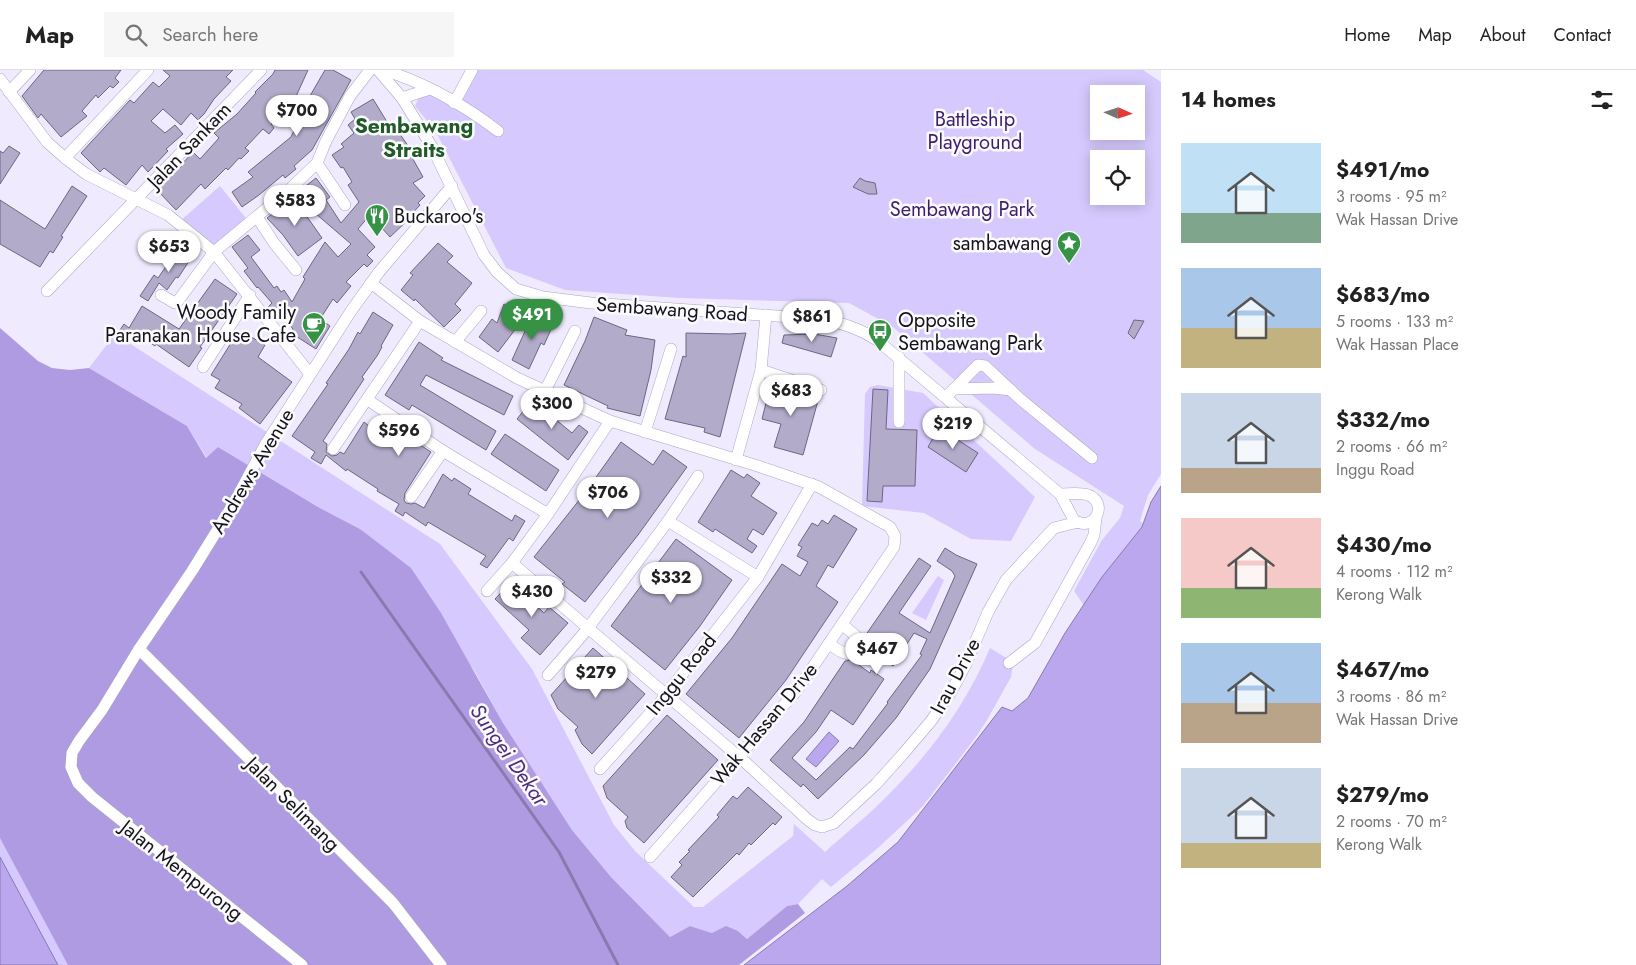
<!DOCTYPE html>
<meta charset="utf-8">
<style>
body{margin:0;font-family:Jost,sans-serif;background:#f6f6f6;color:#222;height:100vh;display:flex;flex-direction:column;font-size:19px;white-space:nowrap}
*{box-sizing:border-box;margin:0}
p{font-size:16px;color:#767676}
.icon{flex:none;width:28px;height:28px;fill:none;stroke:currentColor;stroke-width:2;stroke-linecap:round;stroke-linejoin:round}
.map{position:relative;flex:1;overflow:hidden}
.drawer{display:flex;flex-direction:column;background:#fff;width:475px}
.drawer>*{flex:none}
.needle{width:32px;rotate:93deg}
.tools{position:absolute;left:1090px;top:15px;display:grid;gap:10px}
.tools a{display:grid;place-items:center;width:55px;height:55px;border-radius:0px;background:#fff;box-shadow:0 2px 12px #0003;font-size:25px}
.price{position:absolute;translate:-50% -42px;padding:0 11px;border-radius:18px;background:#fff;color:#222;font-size:16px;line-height:32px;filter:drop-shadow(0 1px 2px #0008)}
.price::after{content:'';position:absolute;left:50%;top:30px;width:15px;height:11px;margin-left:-8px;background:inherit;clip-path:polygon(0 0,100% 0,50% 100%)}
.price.on{background:#369244;color:#fff}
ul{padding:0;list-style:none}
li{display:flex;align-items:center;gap:15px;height:125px;padding:0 20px}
li span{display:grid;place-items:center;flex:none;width:140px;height:100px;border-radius:0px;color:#555}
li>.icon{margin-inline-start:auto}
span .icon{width:60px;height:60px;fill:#fffc;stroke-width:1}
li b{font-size:21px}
h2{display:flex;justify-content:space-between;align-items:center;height:60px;padding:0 20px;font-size:21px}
header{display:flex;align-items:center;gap:30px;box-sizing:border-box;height:70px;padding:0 25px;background:#fff;border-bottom:1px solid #e0e0e0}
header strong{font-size:24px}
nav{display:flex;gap:28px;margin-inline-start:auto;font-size:18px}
.search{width:350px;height:45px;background:#f6f6f6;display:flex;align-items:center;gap:12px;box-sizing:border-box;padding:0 18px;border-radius:0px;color:#767676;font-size:19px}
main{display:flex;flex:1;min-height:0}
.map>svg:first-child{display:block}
.green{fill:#d6c9fd;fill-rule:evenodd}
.forest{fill:#af9be2}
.water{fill:#baa7ee;stroke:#887aaf}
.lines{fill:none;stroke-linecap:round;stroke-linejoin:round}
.stream{stroke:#887aaf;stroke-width:3}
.building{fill:#b2abca;stroke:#6d6682}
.minor-casing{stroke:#aca5c3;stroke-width:12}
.minor{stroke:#fff;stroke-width:11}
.labels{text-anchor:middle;stroke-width:5;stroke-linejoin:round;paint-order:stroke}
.park-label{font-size:20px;fill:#3d1d6f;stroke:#fbfbfb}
.street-label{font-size:20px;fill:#15121d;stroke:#fbfbfb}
.poi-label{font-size:20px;fill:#15121d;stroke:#fbfbfb;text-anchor:start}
.neighbourhood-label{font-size:21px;font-weight:bold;fill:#205a28;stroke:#fbfbfb}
.water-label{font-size:21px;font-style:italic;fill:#4c2e81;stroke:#fbfbfb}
</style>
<header>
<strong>Map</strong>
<div class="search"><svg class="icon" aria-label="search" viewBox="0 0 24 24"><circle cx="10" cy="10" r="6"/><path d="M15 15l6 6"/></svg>Search here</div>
<nav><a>Home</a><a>Map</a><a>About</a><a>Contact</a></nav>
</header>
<main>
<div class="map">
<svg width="1161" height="895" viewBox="0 0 1161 895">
<rect width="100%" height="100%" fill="#efeafe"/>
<g class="green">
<path d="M477 0H1143L1161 12V404L1148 425 1140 451 1154 463 1094 550 1074 521 1102 470 1120 448 1124 436 1035 379 893 257 849 233 680 228 565 220 506 198 436 62 415 36 419 27 425 22 456 38ZM1099 24H1136V61H1099ZM1099 89H1136V126H1099Z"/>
<path d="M220 116 249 152 214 180 179 152Z"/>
<path d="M115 264 440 474 532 599 614 755 635 781 694 837H703L793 766 794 754 825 782C846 763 870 744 890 723 932 681 967 633 990 578L1013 592 1011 607 987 650 976 667 923 736 879 777 831 817 822 809 798 834 787 836 747 869 738 861 712 863 690 856 670 867 611 807 572 760 503 653 474 600 360 459 318 437 218 377 207 388 187 356 89 298Z"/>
<path d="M878 315 923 323 1035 427 1011 471 971 469 924 443 862 436 865 324 870 317Z"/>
<path d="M938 506 944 510 926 550 912 543Z"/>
<path d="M0 761 73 895H20L0 857Z"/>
</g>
<path class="forest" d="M0 258 38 291 52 298 70 300 89 298 187 356 206 388 218 377 318 437 360 459 411 498 441 543 503 653 572 760 611 807 670 867 690 856 712 863 726 856 738 861 747 869 787 836 798 834 805 843 739 895H68L0 768Z"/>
<g class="water">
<path d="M1161 416V895H744L847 816 898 772 1002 637 1012 641 1028 628 1065 563 1102 507 1142 457 1151 432Z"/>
<path d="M829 662 839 671 816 697 806 689Z"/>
<path d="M0 787 58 895H0Z"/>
</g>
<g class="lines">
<path class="stream" d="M361 502 559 782 618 895"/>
</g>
<g class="building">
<path d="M44 0H121L115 8 119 12 113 18 110 16 98 28 96 25 82 41 87 46 61 67 41 44 38 48 22 26Z"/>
<path d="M163 0H233L226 7 231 11 214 29 204 44 198 50 191 43 181 55 163 39 151 51 165 63 175 55 183 64 166 79 168 81 148 102 142 95 126 115 104 98 100 102 81 83 130 30 134 33 153 12 159 17 170 6Z"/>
<path d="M275 0H308L288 44 284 41 271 54 274 58 269 64 263 59 245 78 249 81 241 89 239 88 228 100 226 98 205 119 201 114 176 140 157 120 182 96 181 95 193 82 200 89 219 68 214 63 237 44 256 23 255 22 273 4Z"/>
<path d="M325 0H333L351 10 312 80 294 96 296 99 285 108 283 105 259 125 242 137 232 122 253 107 248 102 291 67 298 52 296 50Z"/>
<path d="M373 29 392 60 395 57 411 80 409 82 423 107 413 113 425 126 418 133 420 135 410 146 411 147 390 167 370 145 358 159 375 177 367 185 373 191 367 197 364 194 346 212 351 216 337 233 333 229 320 249 330 256 316 279 291 263 293 259 283 246 279 250 268 237 272 233 258 217 257 218 244 201 248 198 232 177 248 165 260 180 251 187 274 218 277 216 281 222 284 220 292 232 305 209 303 207 325 172 338 187 351 174 294 125 316 108 330 127 326 130 341 153 359 132 348 115 352 112 343 97 341 98 332 85 344 77 341 74 354 63 348 55 355 49 351 42Z"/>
<path d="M9 76 20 83 0 114V81L3 83Z"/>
<path d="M860 108 865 111 875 113 877 124H868L853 117Z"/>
<path d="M72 116 87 126 61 166 63 167 53 183 50 181 40 197 0 174V130L45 159Z"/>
<path d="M293 127 322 168 298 186 283 165 267 148Z"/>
<path d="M438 173 453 186 447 192 472 213 455 234 461 240 444 257 415 229 414 231 401 220 413 205 410 203Z"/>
<path d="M180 176 193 185 178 208 176 207 167 220 159 213 148 231 140 226 154 205 158 208Z"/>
<path d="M215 209 237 224 200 277 202 278 189 297 156 274 155 276 132 261 127 270 118 263 124 254 129 258 142 236 179 259Z"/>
<path d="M504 234 527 244 498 282 479 267 492 249 497 253Z"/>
<path d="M373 242 393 255 381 276 382 277 377 286 362 307 364 309 323 371 327 374 326 382 332 386 337 385 340 382 344 384 364 352 373 359 376 355 404 373 408 367 431 382 405 423 404 430 406 433 411 434 415 433 424 438 443 404 452 411 454 408 471 419 468 424 512 451 515 445 525 451 513 471 509 468 487 498 480 494 486 486 428 452 426 456 405 442 403 446 395 441 399 434 377 421 378 419 347 399 346 401 326 385 321 394 311 388 315 382 292 366 328 314 326 313 349 279 358 262 360 264Z"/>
<path d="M534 246 553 255 544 275 541 273 529 299 512 290 531 248 533 249Z"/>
<path d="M594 247 627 260 625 265 655 270 651 300 640 346 607 338 608 336 564 315 585 271Z"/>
<path d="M1134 250 1144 251 1134 269 1128 263Z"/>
<path d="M686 263 730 264 746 263 720 367 704 362 705 358 665 349 683 286 686 287Z"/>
<path d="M814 264 837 268 831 287 782 273 784 265Z"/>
<path d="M236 265 244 271 248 265 265 275 258 287 292 312 260 354 239 338 242 334 215 318 220 310 211 305Z"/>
<path d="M419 272 443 288 441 290 513 326 504 345 426 305 420 315 496 361 486 380 412 335 409 340 385 325Z"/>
<path d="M771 313 819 327 803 385 774 377 781 354 762 349Z"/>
<path d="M873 319 888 320 886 359 917 360 915 416H883L882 432 867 431Z"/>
<path d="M532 330 572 363 579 355 588 362 568 390 517 349Z"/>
<path d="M939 358 978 383 966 402 928 377Z"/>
<path d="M505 364 559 400 546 421 491 384Z"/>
<path d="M621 372 653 395 663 380 687 397 638 465 585 532 562 514 565 512 534 487 588 419 593 422 599 414 594 410Z"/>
<path d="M731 400 744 408 747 404 760 413 751 426 777 443 763 465 753 459 747 469 757 476 752 483 715 459 713 462 698 452Z"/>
<path d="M834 445 857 459 833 498 828 495 816 516 838 532 786 610 739 668 686 624 732 568 782 494 800 506 808 492 797 486 802 477 798 475 812 453 818 456 822 450 828 454Z"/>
<path d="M676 469 732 510 700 556 665 600 611 556Z"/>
<path d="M945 478 956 485 977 494 930 599 896 648 864 685 818 729 803 714 801 717 770 690 804 652 845 591 852 590 870 603 871 600 884 609 853 655 831 640 816 662 792 688 816 710 850 677 853 679 888 633 887 632 922 585 920 584 927 569 914 563 893 596 865 576V566L919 488 931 496 899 543 930 563 955 506 952 501 937 491Z"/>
<path d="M511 512 544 543 549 537 568 553 540 585 521 568 529 560 495 529Z"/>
<path d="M593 578 645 624 592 684 582 674 575 660 578 657 558 639 551 625Z"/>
<path d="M667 645 718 690 644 773 627 758 625 751 628 747 607 728 603 716Z"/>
<path d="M748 717 782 747 775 755 773 753 751 775 749 773 739 785 737 783 693 827 671 807 682 795 679 792 690 781 688 780 719 747 717 745 733 726 737 729Z"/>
</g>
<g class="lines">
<g class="minor-casing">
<g id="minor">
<path d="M378 0 402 28 432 77 484 185 497 202 516 219 543 227 591 233 819 249C840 252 859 258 877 270L1060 424 1074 450C1095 464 1109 432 1088 425 1080 422 1068 424 1060 424"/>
<path d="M384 0C425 13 464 35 498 61"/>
<path d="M0 9 47 72 65 88 86 104 168 145 214 182 310 304"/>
<path d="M9 22 30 0"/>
<path d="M402 28 430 19"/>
<path d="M454 33 472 0"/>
<path d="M65 88 148 0"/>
<path d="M317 93 345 135"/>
<path d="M257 147 274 173 296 200"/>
<path d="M371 213 420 251 517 308 610 351 758 396 819 417 890 457 895 466 894 477 798 619 650 787"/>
<path d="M47 221 261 0"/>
<path d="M161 225 175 233 178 231 214 182 290 119 317 93 326 71 350 26 370 0"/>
<path d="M455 272 481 241"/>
<path d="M203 297 250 225"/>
<path d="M761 300 821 320"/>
<path d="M954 319 993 318 1011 320"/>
<path d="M545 321 575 261"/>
<path d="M946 327 978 295 985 296 1019 328 1092 388"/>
<path d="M368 330 443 381 548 444"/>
<path d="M899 352V287"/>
<path d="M645 362 671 279"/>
<path d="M333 379 420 251"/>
<path d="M736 390 761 300 766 245"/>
<path d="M411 427 443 381"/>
<path d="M668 451 758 507"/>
<path d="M512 493 745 692 808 750 815 755 822 757 834 753 876 714 903 684 931 651 951 622 965 596 988 542 1006 510 1054 458 1078 452"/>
<path d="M487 521 512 493 548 444 610 351"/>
<path d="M829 574C836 578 847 589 855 580 858 576 859 573 858 568L842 554"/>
<path d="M139 579 393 833 441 895"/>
<path d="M1009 593 1035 573 1091 472 1094 465 1096 448"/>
<path d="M548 605 585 562 668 451 698 406"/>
<path d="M600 699 662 630 758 507 812 414"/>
<path d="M302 895 92 727 78 713 71 697 72 683 79 671 102 640 139 579 192 501 234 433 265 375 351 241 379 202 452 116"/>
</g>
</g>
<use href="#minor" class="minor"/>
</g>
<defs>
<g id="restaurant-pin" transform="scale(1.25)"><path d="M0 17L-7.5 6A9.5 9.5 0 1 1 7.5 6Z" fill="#369244" stroke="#fbfbfb"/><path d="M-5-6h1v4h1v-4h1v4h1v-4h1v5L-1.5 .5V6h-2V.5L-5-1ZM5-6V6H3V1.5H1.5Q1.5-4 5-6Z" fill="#fff"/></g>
<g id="sight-pin" transform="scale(1.25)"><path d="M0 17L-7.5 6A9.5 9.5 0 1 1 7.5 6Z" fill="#369244" stroke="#fbfbfb"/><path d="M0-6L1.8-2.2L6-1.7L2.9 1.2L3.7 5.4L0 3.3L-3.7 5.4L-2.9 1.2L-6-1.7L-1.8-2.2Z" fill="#fff"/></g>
<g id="cafe-pin" transform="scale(1.25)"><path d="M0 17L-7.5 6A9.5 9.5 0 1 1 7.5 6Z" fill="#369244" stroke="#fbfbfb"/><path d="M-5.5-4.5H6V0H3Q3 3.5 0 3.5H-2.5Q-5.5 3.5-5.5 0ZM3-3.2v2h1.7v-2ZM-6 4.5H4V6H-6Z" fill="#fff"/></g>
<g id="bus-pin" transform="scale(1.25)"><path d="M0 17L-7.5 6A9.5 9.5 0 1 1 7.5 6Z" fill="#369244" stroke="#fbfbfb"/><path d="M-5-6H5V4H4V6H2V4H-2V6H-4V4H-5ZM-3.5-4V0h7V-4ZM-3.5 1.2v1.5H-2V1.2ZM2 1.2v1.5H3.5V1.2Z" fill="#fff"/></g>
</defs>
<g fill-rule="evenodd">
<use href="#restaurant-pin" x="377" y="146"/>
<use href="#sight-pin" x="1069" y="173"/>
<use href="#cafe-pin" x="314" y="254"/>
<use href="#bus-pin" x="880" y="261"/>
</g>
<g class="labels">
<g class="park-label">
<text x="975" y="56">Battleship<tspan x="975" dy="23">Playground</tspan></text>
<text x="962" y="146">Sembawang Park</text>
</g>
<g class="street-label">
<text transform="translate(189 75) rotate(-46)" y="7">Jalan Sankam</text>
<text transform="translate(672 239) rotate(4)" y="7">Sembawang Road</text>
<text transform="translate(252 401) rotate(-59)" y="7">Andrews Avenue</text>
<text transform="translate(681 604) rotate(-51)" y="7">Inggu Road</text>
<text transform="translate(955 606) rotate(-62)" y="7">Irau Drive</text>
<text transform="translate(764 654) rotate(-50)" y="7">Wak Hassan Drive</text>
<text transform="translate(293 734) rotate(45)" y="7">Jalan Selimang</text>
<text transform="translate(182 800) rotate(38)" y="7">Jalan Mempurong</text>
</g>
<g class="poi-label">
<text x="394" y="153">Buckaroo's</text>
<text x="1052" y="180" text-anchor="end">sambawang</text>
<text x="296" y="249" text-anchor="end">Woody Family<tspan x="296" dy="23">Paranakan House Cafe</tspan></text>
<text x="898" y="257">Opposite<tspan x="898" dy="23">Sembawang Park</tspan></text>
</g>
<g class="neighbourhood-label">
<text x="414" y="63">Sembawang<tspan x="414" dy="24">Straits</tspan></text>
</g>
<g class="water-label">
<text transform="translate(509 685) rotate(55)" y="7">Sungei Dekar</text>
</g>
</g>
</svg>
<div class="tools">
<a><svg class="needle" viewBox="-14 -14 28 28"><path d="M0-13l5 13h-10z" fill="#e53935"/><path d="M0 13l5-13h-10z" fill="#767676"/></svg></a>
<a><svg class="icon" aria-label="locate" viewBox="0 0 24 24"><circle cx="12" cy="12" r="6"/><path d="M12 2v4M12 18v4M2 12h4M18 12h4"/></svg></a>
</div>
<b class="price" style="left:297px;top:67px">$700</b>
<b class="price" style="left:295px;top:157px">$583</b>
<b class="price" style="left:169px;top:203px">$653</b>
<b class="price on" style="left:532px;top:271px">$491</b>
<b class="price" style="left:812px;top:273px">$861</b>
<b class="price" style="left:791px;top:347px">$683</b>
<b class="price" style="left:552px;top:360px">$300</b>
<b class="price" style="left:953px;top:380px">$219</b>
<b class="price" style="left:399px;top:387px">$596</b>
<b class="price" style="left:608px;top:449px">$706</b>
<b class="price" style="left:671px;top:534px">$332</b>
<b class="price" style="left:532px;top:548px">$430</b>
<b class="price" style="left:877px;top:605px">$467</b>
<b class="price" style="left:596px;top:629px">$279</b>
</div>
<section class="drawer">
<h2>14 homes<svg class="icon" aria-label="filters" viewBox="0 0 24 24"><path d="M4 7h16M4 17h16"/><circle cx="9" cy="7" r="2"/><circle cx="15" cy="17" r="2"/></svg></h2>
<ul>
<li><span style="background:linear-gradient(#bfe0f5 70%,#7fa58c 0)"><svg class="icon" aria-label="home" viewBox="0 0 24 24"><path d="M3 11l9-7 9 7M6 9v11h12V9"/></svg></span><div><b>$491/mo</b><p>3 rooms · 95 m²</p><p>Wak Hassan Drive</p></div></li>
<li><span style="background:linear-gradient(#a9c7e8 60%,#c2b280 0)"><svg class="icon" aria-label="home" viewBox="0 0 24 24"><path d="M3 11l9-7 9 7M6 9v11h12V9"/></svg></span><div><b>$683/mo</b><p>5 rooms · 133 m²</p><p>Wak Hassan Place</p></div></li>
<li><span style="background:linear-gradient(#c9d6e8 75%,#b9a48a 0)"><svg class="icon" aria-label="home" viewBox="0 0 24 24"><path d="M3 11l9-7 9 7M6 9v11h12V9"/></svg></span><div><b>$332/mo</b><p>2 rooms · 66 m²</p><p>Inggu Road</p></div></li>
<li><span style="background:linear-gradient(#f6c9c9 70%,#8fb573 0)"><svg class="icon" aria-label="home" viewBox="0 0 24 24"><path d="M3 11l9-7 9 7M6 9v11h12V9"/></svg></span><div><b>$430/mo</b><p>4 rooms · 112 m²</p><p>Kerong Walk</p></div></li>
<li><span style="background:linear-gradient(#a9c7e8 60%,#b9a48a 0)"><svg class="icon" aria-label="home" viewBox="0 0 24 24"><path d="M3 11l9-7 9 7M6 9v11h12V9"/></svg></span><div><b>$467/mo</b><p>3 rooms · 86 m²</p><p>Wak Hassan Drive</p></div></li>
<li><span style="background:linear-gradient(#c9d6e8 75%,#c2b280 0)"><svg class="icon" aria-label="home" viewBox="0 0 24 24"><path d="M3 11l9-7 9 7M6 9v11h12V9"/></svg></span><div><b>$279/mo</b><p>2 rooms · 70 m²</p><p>Kerong Walk</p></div></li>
</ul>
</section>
</main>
